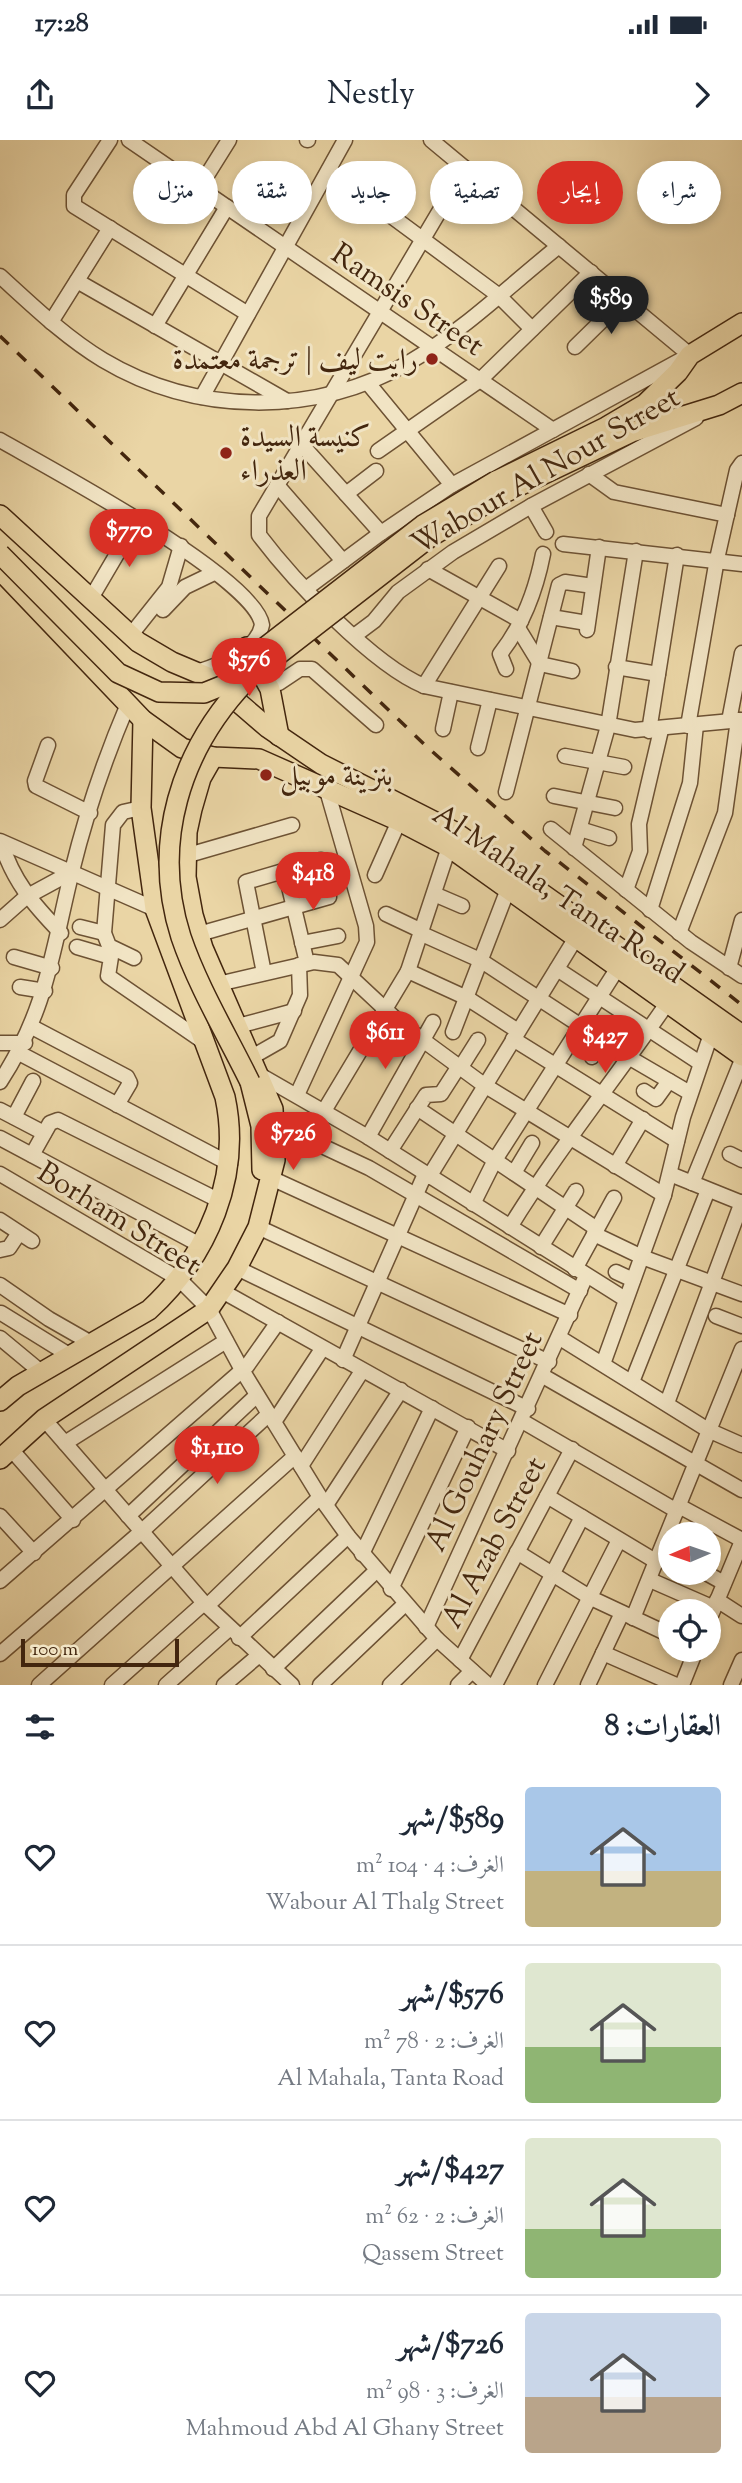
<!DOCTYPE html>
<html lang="ar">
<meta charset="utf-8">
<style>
body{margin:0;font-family:"Sorts Mill Goudy",Amiri,serif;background:#f2f2f3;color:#1f2937;direction:rtl;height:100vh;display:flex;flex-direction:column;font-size:26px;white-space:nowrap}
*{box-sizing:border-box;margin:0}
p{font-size:23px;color:#747a83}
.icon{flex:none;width:38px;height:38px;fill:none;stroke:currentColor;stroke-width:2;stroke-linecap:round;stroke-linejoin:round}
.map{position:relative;height:1545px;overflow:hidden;direction:ltr}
.sheet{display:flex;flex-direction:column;background:#fff;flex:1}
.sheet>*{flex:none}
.banner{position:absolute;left:21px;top:21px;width:700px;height:63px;direction:rtl;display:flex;gap:14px}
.needle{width:46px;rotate:268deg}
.fabs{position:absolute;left:658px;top:1382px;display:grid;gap:14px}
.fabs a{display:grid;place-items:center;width:63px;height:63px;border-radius:50%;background:#fff;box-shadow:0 4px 10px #0003;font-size:35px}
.scale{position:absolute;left:21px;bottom:18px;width:158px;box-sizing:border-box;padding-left:7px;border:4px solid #43260e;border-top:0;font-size:19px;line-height:24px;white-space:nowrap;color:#43260e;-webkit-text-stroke:5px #f1e4c4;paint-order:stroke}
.price{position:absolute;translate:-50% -60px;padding:0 16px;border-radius:24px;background:#d93025;color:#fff;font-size:23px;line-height:46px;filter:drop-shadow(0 2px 4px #0008)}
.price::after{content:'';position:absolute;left:50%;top:42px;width:21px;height:16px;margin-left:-10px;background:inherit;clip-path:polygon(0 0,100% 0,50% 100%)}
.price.active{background:#222;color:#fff}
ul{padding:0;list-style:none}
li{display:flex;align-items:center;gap:21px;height:175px;padding:0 21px}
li+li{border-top:2px solid #e0e1e3}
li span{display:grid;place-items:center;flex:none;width:196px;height:140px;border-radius:7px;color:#555}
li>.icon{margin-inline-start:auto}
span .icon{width:84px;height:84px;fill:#fffc;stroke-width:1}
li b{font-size:30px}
h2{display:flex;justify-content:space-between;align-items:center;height:84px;padding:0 21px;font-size:30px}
.pill{padding:0 24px;border-radius:32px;background:#fff;box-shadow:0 4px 10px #0003;font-size:24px;line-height:63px}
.pill.active{background:#d93025;color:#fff}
.status{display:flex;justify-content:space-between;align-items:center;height:49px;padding:0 35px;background:#fff;direction:ltr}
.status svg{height:19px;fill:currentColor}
header{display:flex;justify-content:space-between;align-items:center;height:91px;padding:0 21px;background:#fff;font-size:32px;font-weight:600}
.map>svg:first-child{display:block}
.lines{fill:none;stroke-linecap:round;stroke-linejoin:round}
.minor-casing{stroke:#6d5234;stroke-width:17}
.major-casing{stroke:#43260e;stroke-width:22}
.minor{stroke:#f1e4c4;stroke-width:14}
.major{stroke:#ead5a5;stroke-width:19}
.rail{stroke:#43260e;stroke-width:3.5;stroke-dasharray:12 12;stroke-linecap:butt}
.major-bridge-casing{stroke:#43260e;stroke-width:22;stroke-linecap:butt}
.major-bridge{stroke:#ead5a5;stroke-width:19}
.poi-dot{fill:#8f2418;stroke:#f1e4c4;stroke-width:2.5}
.labels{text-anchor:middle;stroke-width:6;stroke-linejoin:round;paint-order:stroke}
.street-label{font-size:30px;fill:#43260e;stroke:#f1e4c4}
.poi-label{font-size:30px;fill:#43260e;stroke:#f1e4c4;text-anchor:start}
</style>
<div class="status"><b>17:28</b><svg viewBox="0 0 49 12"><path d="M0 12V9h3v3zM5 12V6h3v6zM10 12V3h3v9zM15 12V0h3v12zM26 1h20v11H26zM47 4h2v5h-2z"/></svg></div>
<header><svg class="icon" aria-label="forward" viewBox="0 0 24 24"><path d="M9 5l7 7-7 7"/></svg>Nestly<svg class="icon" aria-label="share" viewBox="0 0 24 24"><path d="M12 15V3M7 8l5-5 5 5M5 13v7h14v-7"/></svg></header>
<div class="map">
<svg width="742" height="1545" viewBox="0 0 742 1545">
<rect width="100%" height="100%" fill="#ead5a5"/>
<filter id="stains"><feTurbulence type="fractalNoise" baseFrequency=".00286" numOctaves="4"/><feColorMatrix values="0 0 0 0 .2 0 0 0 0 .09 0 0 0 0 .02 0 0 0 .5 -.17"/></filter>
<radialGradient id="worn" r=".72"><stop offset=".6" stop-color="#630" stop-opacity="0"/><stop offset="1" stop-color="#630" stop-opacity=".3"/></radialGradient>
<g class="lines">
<g class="minor-casing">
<g id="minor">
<path d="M110 0 74 55V66L248 174"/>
<path d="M129 0 553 290"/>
<path d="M307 0H308"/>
<path d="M465 28 259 376V395C293 440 373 525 424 546L635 590 742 580"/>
<path d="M329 30 498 155 532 189"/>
<path d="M199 48 229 0"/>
<path d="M0 136C33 166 65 197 103 220 195 275 314 277 408 223 462 192 510 145 559 106"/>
<path d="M77 141 287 261"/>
<path d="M51 182 110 88"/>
<path d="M155 186 227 67"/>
<path d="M575 207 624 159"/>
<path d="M368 243 452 345"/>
<path d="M202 257 345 0"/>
<path d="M0 300C47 327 256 438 262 485 257 511 219 525 197 532"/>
<path d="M301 304 381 393"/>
<path d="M378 311 480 240 591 132"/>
<path d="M589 334 614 352 727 375"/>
<path d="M277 345 343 421"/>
<path d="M346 354 376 331"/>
<path d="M531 366 546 392"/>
<path d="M563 404 742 424"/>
<path d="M428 429 521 481"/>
<path d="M307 448 381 393 452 345 690 215 431 0"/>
<path d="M90 460 137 380"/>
<path d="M163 470 185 447 214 433"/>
<path d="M551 477 587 483"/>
<path d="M518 488 540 524 572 531"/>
<path d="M587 490 599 407"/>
<path d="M130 496 169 447 181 406"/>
<path d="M354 496 374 481 398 452 453 412 531 366 696 278"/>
<path d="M616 527 658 534"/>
<path d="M506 529 500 514C523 485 536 450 543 414"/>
<path d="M279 543 300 529H312L376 585"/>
<path d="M424 546 499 426"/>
<path d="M729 581 742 513"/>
<path d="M688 586 717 419 737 330 742 323"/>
<path d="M443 589 451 552"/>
<path d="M649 591 677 415"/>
<path d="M48 605 35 641 36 646 90 673"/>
<path d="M478 608 490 560"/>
<path d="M565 616 624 627"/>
<path d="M506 652 559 445 565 442 593 446"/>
<path d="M554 656 615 668"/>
<path d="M551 689 691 802 742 836"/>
<path d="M580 689 609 698"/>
<path d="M0 701 155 769"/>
<path d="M1 702C13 741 33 764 61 793"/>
<path d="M574 708 608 586 636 411"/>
<path d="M185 716 292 685"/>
<path d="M285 730 307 823"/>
<path d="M375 735 399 681"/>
<path d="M626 750 640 711 639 684 661 590"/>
<path d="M434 754 462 766"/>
<path d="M650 770 690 643 696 585"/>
<path d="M386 774 422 791"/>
<path d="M0 780 26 757 72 732"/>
<path d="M80 787 104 793"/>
<path d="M679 793 725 673 738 580"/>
<path d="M199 794 329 757"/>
<path d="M422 794 480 820 630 918 690 953"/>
<path d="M302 803 338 796"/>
<path d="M77 807 111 817 108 836 204 902"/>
<path d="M14 817 52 828"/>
<path d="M134 818 109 806 104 793 113 685 123 672 141 668"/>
<path d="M729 828 742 780"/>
<path d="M557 829 700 923"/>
<path d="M408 831 467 858 518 891"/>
<path d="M264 833 246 742 321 720"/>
<path d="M218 844 314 822 338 825 401 884 484 945 664 1055"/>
<path d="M20 847 45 851"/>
<path d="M238 886 294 871"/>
<path d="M32 887 127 937 130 943 117 965"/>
<path d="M453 892 508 749"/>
<path d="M513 899 677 1001"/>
<path d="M0 903H25"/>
<path d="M19 913 230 1024"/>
<path d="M252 917 280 901 300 855 299 825"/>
<path d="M592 917 603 900"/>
<path d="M461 927 478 900"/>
<path d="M260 935 368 997 625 1159"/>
<path d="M0 942C47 870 52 812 72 731 86 674 105 618 128 564"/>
<path d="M644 951 656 959 669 941"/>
<path d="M297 955 367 802 366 786 326 647"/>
<path d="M417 968 597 1089"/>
<path d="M0 970 44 993"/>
<path d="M324 971 408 831 449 707"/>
<path d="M14 977 33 941"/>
<path d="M275 984 369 1028 580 1151"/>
<path d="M368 997 433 882"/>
<path d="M0 998 202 1106"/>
<path d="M390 1011 426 955 441 954 459 926"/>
<path d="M730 1014 742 1020"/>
<path d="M32 1015 50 983 58 980 220 1061"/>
<path d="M615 1026 643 979"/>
<path d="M514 1033 532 1003"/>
<path d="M0 1034 179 1139 209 1169 242 1230 320 1357 348 1396 437 1499 488 1545"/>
<path d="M670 1034 742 1063"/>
<path d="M429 1037 577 796"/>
<path d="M271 1038 570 1175"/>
<path d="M692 1043 742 920"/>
<path d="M473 1064 495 1020 619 826"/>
<path d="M0 1080 32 1101"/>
<path d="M258 1087 549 1222"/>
<path d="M510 1087C558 1009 616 938 668 862"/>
<path d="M594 1094 642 1117 742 1154"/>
<path d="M541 1107 576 1051"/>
<path d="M0 1110 9 1108 19 1093"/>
<path d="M237 1128 528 1269"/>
<path d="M575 1129 614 1058"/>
<path d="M616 1132 633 1140"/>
<path d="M0 1145 49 1179 91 1203"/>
<path d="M222 1151 508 1311"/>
<path d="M1 1173 69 1215"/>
<path d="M716 1176 742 1186"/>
<path d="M0 1198 41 1232"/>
<path d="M560 1198 708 1290 742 1305"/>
<path d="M343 1220 425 1034"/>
<path d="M603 1224 664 1055 683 977 711 894"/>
<path d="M543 1236 742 1350"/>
<path d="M632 1242 708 1050"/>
<path d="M667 1263 742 1062"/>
<path d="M44 1279 204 1463 292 1545"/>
<path d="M522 1281 677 1371"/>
<path d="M274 1282 322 1209"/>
<path d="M65 1303 226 1201"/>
<path d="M10 1308 73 1380"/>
<path d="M301 1326 362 1231"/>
<path d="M547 1356 657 1422"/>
<path d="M326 1365 401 1250"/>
<path d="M679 1366 742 1400"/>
<path d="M0 1376 34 1413"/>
<path d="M128 1376 257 1255"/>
<path d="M517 1412 591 1458 670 1495"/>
<path d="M362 1414 432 1268"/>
<path d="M706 1433 724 1443"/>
<path d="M650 1440 714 1468"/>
<path d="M0 1441 247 1226 278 1182"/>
<path d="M391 1449 468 1287"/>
<path d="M717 1460 742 1476"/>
<path d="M207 1466 320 1357"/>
<path d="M633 1478 742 1209"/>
<path d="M709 1480 742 1401"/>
<path d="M426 1487 586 1136"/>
<path d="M239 1498 348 1396"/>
<path d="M603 1513 676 1545"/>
<path d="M0 1514 141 1392 269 1274"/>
<path d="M460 1520 572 1309"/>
<path d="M273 1529 376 1431"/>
<path d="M39 1545 295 1316"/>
<path d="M112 1545 204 1463"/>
<path d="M166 1545 230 1488"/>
<path d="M224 1545 258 1516"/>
<path d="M320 1545 405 1464"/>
<path d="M390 1545 437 1499"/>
<path d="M458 1545 472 1531"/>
<path d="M495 1545 582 1377"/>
<path d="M545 1545 619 1400"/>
<path d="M588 1545 622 1473"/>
<path d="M682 1545 696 1510"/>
<path d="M731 1545 742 1520"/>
</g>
</g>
<g class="major-casing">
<g id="major">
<path d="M496 341 606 287 645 264 678 232 690 215 742 183"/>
<path d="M502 354 632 292 719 265 742 253"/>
<path d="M0 375 138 502 172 522 210 538 268 588 321 624 455 692 742 895"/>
<path d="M0 430 143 580 182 608 213 617 259 619 399 681 449 707 742 916"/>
<path d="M247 507 270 549 279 596"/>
<path d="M250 942 261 986 262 1030"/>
<path d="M0 1261 18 1246 149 1170C208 1116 242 1036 225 957L155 769 141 668 143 580"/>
<path d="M0 1319 44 1279 209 1169 237 1128 258 1087 275 1020 273 969 203 808 193 775 186 737 187 692 192 669 201 638 213 617"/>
</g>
</g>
<use href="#minor" class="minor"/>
<use href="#major" class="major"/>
<path class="rail" d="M0 196 426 606 545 711 742 865"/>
<g class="major-bridge-casing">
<g id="major-bridge">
<path d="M0 414 118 533 159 552 204 553 256 532 430 397 502 354"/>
<path d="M264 508 423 385 496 341"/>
<path d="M247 540C180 610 151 703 181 797 198 847 227 895 250 942"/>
</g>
</g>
<use href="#major-bridge" class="major-bridge"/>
</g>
<g class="poi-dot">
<circle cx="432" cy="219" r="7"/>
<circle cx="226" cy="313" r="7"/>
<circle cx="266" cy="635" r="7"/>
</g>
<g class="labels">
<g class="street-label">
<text transform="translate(408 159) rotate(34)" y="10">Ramsis Street</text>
<text transform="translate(545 330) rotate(-30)" y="10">Wabour Al Nour Street</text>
<text transform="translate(559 753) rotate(34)" y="10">Al Mahala, Tanta Road</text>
<text transform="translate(120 1078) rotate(32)" y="10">Borham Street</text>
<text transform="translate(483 1301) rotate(-65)" y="10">Al Gouhary Street</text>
<text transform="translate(493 1402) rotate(-62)" y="10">Al Azab Street</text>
</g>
<g class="poi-label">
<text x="418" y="229" text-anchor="end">رايت ليف | ترجمة معتمدة</text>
<text x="240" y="306">كنيسة السيدة<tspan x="240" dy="34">العذراء</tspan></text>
<text x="280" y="645">بنزينة موبيل</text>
</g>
</g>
<rect width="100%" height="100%" filter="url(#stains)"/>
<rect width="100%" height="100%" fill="url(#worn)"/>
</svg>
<div class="fabs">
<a><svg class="needle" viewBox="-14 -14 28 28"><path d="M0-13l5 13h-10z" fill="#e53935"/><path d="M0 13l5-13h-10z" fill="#747a83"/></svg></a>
<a><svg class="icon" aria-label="locate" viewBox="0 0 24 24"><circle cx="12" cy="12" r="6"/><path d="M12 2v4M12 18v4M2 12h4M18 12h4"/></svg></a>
</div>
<div class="scale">100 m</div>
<b class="price active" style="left:611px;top:196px">$589</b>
<b class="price" style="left:129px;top:429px">$770</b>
<b class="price" style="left:249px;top:558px">$576</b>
<b class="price" style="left:313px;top:772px">$418</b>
<b class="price" style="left:385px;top:931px">$611</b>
<b class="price" style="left:605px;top:935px">$427</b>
<b class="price" style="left:293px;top:1032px">$726</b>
<b class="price" style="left:217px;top:1346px">$1,110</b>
<div class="banner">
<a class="pill">شراء</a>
<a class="pill active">إيجار</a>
<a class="pill">تصفية</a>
<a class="pill">جديد</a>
<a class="pill">شقة</a>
<a class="pill">منزل</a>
</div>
</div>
<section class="sheet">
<h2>العقارات: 8<svg class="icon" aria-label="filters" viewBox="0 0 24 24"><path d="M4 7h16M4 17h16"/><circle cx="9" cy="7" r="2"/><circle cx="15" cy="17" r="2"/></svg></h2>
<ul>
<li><span style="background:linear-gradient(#a9c7e8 60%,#c2b280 0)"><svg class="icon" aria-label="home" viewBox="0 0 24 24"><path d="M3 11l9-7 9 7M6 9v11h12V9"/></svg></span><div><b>$589/شهر</b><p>الغرف: 4 · 104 m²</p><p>Wabour Al Thalg Street</p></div><svg class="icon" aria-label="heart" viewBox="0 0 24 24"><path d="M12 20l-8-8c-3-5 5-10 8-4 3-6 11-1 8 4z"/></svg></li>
<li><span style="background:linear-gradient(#dfe7d0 60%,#8fb573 0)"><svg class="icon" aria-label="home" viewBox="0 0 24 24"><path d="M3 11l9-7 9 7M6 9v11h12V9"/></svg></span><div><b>$576/شهر</b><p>الغرف: 2 · 78 m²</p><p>Al Mahala, Tanta Road</p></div><svg class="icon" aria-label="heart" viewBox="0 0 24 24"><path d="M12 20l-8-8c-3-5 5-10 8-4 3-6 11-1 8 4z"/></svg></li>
<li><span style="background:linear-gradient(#dfe7d0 65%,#8fb573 0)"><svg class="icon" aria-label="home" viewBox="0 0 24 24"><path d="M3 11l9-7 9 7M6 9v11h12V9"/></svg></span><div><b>$427/شهر</b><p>الغرف: 2 · 62 m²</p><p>Qassem Street</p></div><svg class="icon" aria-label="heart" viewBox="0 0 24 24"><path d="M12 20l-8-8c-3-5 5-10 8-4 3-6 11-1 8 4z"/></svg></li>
<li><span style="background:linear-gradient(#c9d6e8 60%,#b9a48a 0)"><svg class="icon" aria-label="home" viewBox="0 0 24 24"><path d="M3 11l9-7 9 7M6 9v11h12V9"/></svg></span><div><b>$726/شهر</b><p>الغرف: 3 · 98 m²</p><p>Mahmoud Abd Al Ghany Street</p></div><svg class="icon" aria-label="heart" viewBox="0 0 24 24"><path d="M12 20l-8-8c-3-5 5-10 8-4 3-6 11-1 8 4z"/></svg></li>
</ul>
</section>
